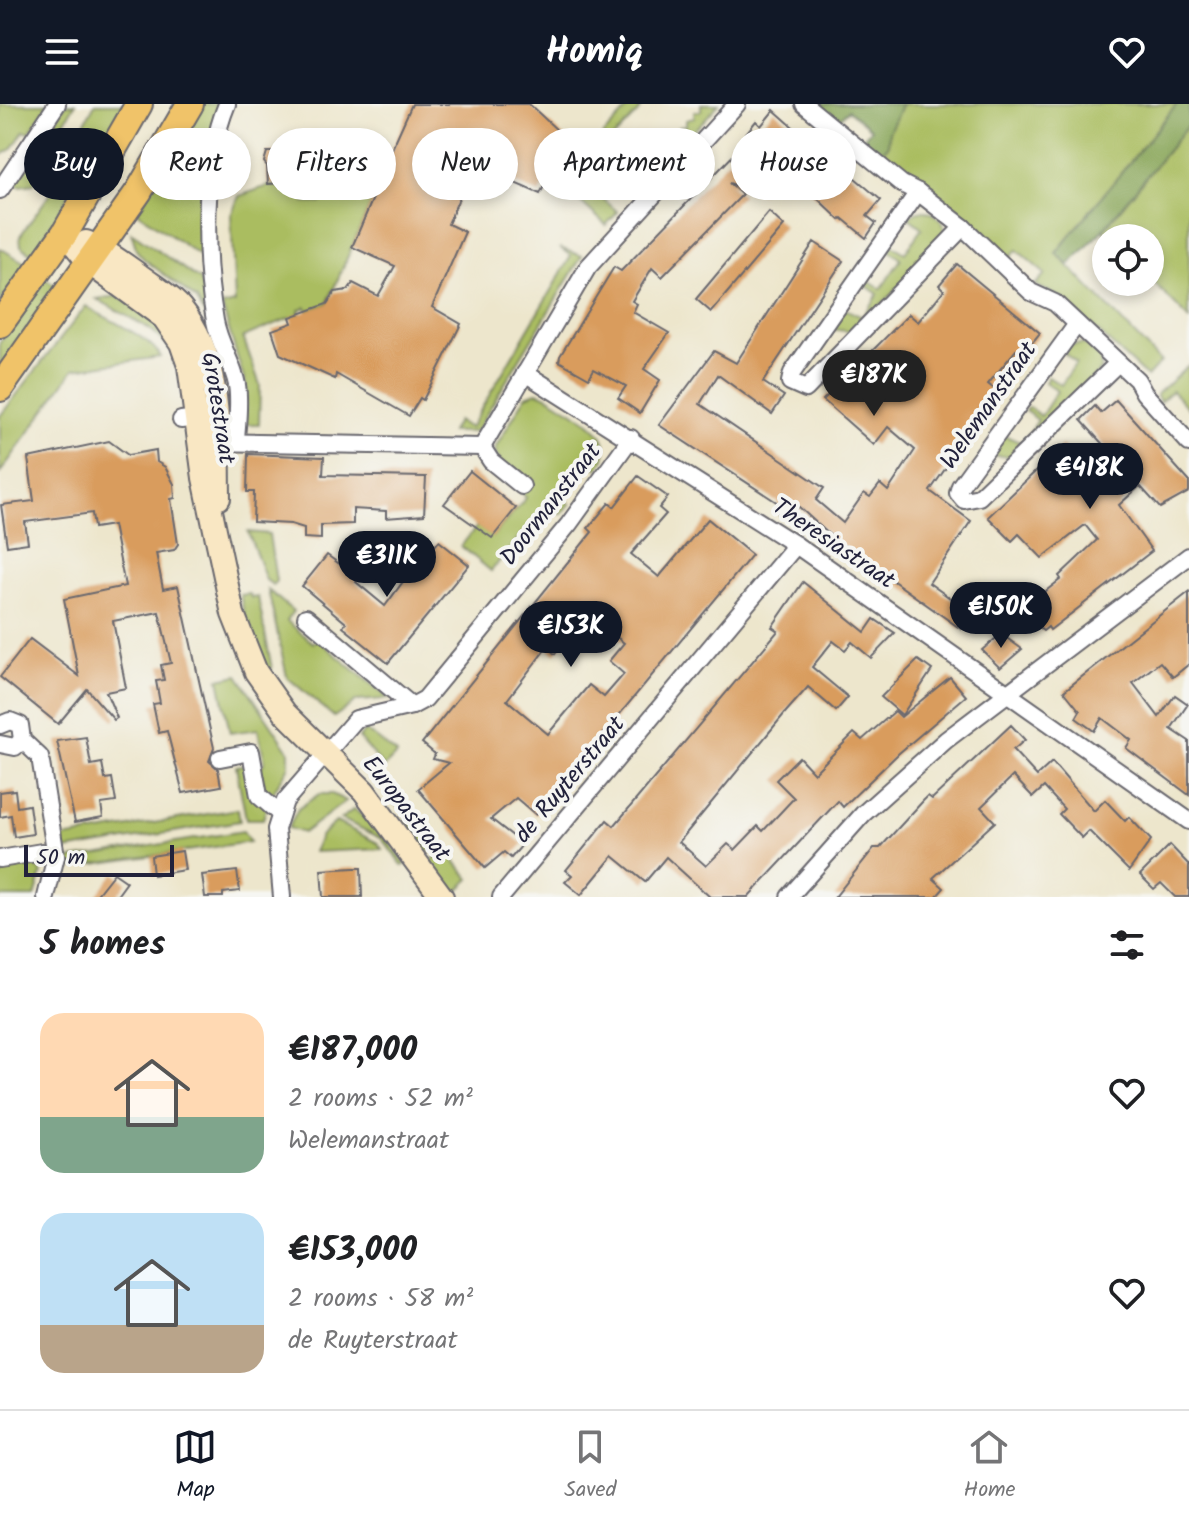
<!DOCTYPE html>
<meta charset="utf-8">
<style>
body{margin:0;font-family:Kalam,sans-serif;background:#f2f2f2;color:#202124;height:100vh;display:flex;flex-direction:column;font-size:30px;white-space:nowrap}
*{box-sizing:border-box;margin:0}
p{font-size:26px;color:#757577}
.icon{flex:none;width:44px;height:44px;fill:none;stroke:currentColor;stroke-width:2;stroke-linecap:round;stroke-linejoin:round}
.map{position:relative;height:793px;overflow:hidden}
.sheet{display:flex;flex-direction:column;background:#fff;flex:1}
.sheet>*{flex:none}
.guide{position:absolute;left:24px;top:24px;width:1142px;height:72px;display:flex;gap:16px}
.controls{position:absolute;left:1092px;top:120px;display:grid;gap:16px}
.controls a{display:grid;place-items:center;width:72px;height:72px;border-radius:50%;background:#fff;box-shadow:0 4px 12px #0003;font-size:40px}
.scale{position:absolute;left:24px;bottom:20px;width:150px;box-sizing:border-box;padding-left:8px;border:4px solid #22223b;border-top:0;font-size:22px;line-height:28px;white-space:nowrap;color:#22223b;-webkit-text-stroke:6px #f6f6f2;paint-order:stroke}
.price{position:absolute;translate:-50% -68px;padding:0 18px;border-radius:28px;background:#111827;color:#fff;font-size:26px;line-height:52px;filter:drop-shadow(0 2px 4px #0008)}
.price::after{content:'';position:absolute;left:50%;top:48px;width:24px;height:18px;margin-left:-12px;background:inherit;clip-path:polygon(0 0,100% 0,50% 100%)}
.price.on{background:#222;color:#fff}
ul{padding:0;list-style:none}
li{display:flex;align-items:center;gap:24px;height:200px;padding:0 40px}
li span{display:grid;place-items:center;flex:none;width:224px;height:160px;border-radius:24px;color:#555}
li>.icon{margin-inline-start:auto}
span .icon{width:96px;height:96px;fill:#fffc;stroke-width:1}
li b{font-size:34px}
h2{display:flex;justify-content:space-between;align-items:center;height:96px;padding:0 40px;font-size:34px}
.chip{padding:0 28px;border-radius:36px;background:#fff;box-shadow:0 4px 12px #0003;font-size:28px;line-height:72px}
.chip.on{background:#111827;color:#fff}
header{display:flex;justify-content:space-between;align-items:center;height:104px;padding:0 40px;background:#111827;color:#fff;font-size:36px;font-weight:700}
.tab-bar{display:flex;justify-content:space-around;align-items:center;height:112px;border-top:2px solid #e0e0e0;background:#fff;font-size:22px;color:#757577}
.tab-bar a{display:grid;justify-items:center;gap:4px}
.tab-bar .on{color:#111827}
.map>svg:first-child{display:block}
.green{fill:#aabd61;stroke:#66704e;stroke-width:2}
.forest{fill:#87a457;stroke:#546349;stroke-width:2}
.building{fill:#d99c5d;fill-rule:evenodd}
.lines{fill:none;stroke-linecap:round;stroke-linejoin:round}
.street-casing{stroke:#69676e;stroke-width:20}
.secondary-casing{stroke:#69676e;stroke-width:26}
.primary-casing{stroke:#69676e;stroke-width:30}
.street{stroke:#fff;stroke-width:16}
.secondary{stroke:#f9e7c3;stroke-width:22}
.primary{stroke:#f0c369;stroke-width:26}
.labels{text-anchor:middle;stroke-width:8;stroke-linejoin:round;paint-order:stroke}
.street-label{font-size:24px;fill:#22223b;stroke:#f6f6f2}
</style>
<header><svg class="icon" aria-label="menu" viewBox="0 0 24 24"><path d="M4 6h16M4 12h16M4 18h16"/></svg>Homiq<svg class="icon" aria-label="heart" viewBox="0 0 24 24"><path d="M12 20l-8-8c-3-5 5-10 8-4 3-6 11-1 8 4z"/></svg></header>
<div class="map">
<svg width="1189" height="793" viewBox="0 0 1189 793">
<rect width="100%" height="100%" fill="#f6f6f2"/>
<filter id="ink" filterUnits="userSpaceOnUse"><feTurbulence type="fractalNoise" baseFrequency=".0125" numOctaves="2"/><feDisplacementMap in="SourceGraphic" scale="16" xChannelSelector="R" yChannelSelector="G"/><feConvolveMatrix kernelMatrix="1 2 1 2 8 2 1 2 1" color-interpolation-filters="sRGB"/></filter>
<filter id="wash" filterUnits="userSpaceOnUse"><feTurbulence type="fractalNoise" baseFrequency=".006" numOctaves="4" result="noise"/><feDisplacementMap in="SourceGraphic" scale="32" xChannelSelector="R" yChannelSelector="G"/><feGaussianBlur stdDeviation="1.8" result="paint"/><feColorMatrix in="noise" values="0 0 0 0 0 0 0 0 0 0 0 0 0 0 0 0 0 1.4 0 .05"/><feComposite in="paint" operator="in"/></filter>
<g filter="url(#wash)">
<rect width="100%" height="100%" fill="#ede6cc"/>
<g class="green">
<path d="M0 0H48L29 29 24 27 12 45 0 52Z"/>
<path d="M66 0H75L47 48 39 42Z"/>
<path d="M95 0H124L82 72 64 60V56Z"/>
<path d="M203 0H220L200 152 137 108Z"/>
<path d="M632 0 641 5 598 50 593 42Z"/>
<path d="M701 0H719L642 83 634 69 643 68 644 62 650 61 651 54 658 53V46L665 45V38L672 37V31L679 30V23L686 22V16L694 14V7H701Z"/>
<path d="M902 0H1178L1056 149 1161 258 1147 273 1060 193 1035 181 1045 170 1017 146 1007 157C973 113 924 82 878 51L888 42 889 28Z"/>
<path d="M1189 20V215L1150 175V134H1111L1103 126Z"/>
<path d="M35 49 48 57 33 80 19 82 15 79Z"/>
<path d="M386 65 327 200 308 207 306 203 299 206 300 210 243 233 260 281 259 320H246V282L222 202 235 199 231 111 239 92 268 82 304 81 305 99H321V82L343 81V68Z"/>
<path d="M584 78 618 108 606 121 573 91Z"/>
<path d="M57 80 71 88 33 151 21 142 20 132Z"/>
<path d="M918 107C935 105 947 118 945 135L855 228 828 225 843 204 862 213 878 190 865 181 868 177 881 185 901 155 889 146 892 141 905 149 922 124 908 113Z"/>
<path d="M131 128 200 176 210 213 207 215 197 196 144 155 137 147Z"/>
<path d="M0 144 27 160 0 199Z"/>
<path d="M560 144 582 152 478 324 474 328H451L457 317 470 324 571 152Z"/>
<path d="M45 175 59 184 0 265V238Z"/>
<path d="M117 192 155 215 171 244 148 224 97 195Z"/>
<path d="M86 202C107 216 150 232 161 253L74 265 0 369V312Z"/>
<path d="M1084 240 1100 253 1101 266 1014 353 986 351 1001 330 1022 339 1038 316 1025 307 1028 303 1041 312 1057 287 1045 278 1048 273 1061 281 1076 259 1064 249 1071 241Z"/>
<path d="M1189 261V305L1172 287 1160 298 1156 291Z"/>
<path d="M536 288C548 290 559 300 570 306 592 320 619 337 598 365L585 355 558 389 570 400 561 410 547 400 491 467 461 442 477 422 492 433 526 394 496 352 495 344 526 292Z"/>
<path d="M248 428 269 430 276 477 273 481 266 476Z"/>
<path d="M268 486 293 507 287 517 313 539 317 535 389 595 357 597 334 613 287 573Z"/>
<path d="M250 490 251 494 258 493 272 565 268 566 247 522 240 491Z"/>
<path d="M238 571 289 647V662L271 692 266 690 260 664 265 658 258 625 230 629 219 575Z"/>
<path d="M365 626 397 650 384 663 359 634Z"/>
<path d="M248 660 267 702 263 715H246L236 662Z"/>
<path d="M392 683 439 737 424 751 418 743 419 736 401 704 391 697 388 687Z"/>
<path d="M319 690H332L346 697 303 729 288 724 298 705Z"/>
<path d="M238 705 240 717 65 746 63 734Z"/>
<path d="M354 705 382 729 406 760 403 762 381 734 341 715Z"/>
<path d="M336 718 378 739 382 745 314 748 320 732Z"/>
<path d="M243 727 250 738 65 764 64 756Z"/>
<path d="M445 745 470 775 453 791 429 759Z"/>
<path d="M34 761 42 769 35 793H0V767Z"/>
</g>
<g class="forest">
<path d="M816 0H902L889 28 888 42 878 51 861 37 871 25 848 6 838 17Z"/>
<path d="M1177 0H1189V20L1103 126 1069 161 1056 149Z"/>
</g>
<g id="blocks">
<g class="building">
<path d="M412 0H529L573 41 555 60 540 90 473 61 448 120 465 128 432 203 461 220 423 296 420 294 409 312 336 270 335 275 280 250 272 226 292 219 290 213 327 200 335 188 348 186 353 179 378 192 395 162 352 143 385 66 320 68V77L268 80 267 62 264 58 267 48 391 47Z"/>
<path d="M774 6 801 30 775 57 763 47 742 70 763 90 729 79 742 91 662 173 652 164 632 197 637 200 633 208 669 229 644 265 660 276 640 309 618 294 626 282 594 265 589 274 559 257 560 252 614 163 621 167 747 37 743 33 756 17 761 22Z"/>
<path d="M822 46 881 96 867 112 876 119 866 134 842 114 840 116 797 75Z"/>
<path d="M769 108 784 122 711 208 696 195Z"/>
<path d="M814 138 843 157 763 278 784 292 772 310 718 271 700 300 824 384 816 396 843 419 864 389 870 393 880 380 888 387 915 346 888 323 874 341 823 296 909 210 918 218 944 186 939 181 957 160 1040 229 1022 251 1016 246 988 280 998 288 930 387 971 417 929 479 971 509 961 525 833 434 798 402 794 409 788 405 778 410V399L659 321 714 247 736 259Z"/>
<path d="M1116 296 1189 377V388L1160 404 1140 382 1119 401 1152 447 1050 526 1048 523 1043 527 1019 508 1061 475 1059 472 1097 436 1085 421 1042 454 1019 430 1012 437 988 413 1062 342 1094 375 1116 355 1081 316 1095 302 1101 309Z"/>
<path d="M109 337 128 351 156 346 157 358 165 363 174 380 175 394 171 395 178 440 174 446 156 449 163 485 178 482 214 644 209 657 218 665 221 682 183 689 167 627 159 629 153 600 160 599 156 577 164 576 161 561 171 559 159 508 113 517 126 584 106 588 117 614 114 616 87 585 58 620 0 573 30 535 79 572 64 495 125 482 113 421 94 424 92 409 25 418 28 439 7 442 1 401 34 397 28 354Z"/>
<path d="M248 350 324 353 323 371 426 373 424 411 386 414V407L353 405V420L321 421V435L304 434V424L291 420 253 418 254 388H247Z"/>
<path d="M470 367 516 404 492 434 444 400Z"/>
<path d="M638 372 668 393 659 404 666 410 631 450 659 473 708 415 752 451 536 711 516 694 491 715 523 740 511 754 504 748 485 764 418 685 449 659 433 655 435 650 422 639 592 428 588 424 609 399 614 403ZM588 510 624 539 609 557 624 570 604 593 589 581 548 630 507 596 547 543 555 550Z"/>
<path d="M439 437 469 461 388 559 343 523 346 519 302 482 327 451 359 474 356 478 385 502 425 448 428 450Z"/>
<path d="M803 478 865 528 874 515 895 529 871 554 852 538 845 546 833 537 812 563 848 593 836 607 808 583 785 609 679 738 706 762 728 740 735 746 758 722 763 727 794 694 776 676 799 653 814 669 854 629 862 636 895 607 901 613 950 573 966 592 899 649 843 703 838 697 748 793H710L666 753 645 778 613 752 581 791 565 778 572 771 566 766 607 716 614 722 778 527 772 523Z"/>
<path d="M1189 488V560L1173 573 1160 558 1133 579 1159 613 1175 591 1188 600 1171 625 1189 637V691L1126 644 1131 636 1102 614 1094 627 1076 614 1080 607 1064 587Z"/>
<path d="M1001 530 1022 545 1000 564 982 546Z"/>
<path d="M918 556 932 566 902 611 881 593Z"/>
<path d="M1011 621 1025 636 1013 646 1037 672 1052 658 1094 707 1105 696 1125 717 1129 713 1151 736 1129 767 1089 727 1082 734 1059 710 1064 705 1044 683 1033 693 1013 672 981 703 995 718 933 774 944 784 936 793H835L874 744H880L923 697 928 692 932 695Z"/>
<path d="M86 633 91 661 102 659 105 675 112 674 116 698 101 700 103 713 75 718 57 637Z"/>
<path d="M15 686 17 703 29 701 33 730 14 733 11 711 0 713V688Z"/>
<path d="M1170 741 1189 761V793H1175L1161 779 1154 785 1140 771Z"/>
<path d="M182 747 185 766 153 771 151 752Z"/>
<path d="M354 764H361L362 793H323L321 766Z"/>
<path d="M237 767 240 787 223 789V793H205L202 771Z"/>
<path d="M114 769 127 778 116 793H95Z"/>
</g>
</g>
</g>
<g filter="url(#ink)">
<use href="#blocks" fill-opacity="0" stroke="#69676e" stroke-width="2"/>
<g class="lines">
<g class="street-casing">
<g id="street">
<path d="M227 0C202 60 204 154 215 217 219 240 233 259 237 281 240 299 237 318 236 336"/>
<path d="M804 0 902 80 918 88 963 123 1031 188 1055 199 1137 276 1144 289 1189 339"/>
<path d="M0 86 57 0"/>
<path d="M918 88 792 269 790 278 806 285 963 123"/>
<path d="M1077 220 960 382 958 389 964 396 979 393 1118 259"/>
<path d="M525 269 796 441 1189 717"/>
<path d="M181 316 207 313"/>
<path d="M210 338 482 343 588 163 737 0"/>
<path d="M482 343 491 357 522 382"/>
<path d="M412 602 425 595 569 420 631 334"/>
<path d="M0 621 10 617 20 621 22 636 40 653 56 752 46 793"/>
<path d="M0 640 15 643 22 636"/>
<path d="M220 654 251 648 259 692 279 709"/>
<path d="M0 755 42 748 56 752"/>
<path d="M282 793 276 725 285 697 356 615 412 602 306 513"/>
<path d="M501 793 796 441"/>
<path d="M789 793 863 710 946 636 1189 452"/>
</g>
</g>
<g class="secondary-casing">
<g id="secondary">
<path d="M65 129 89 159 164 214 181 239 189 262 204 374 233 510 256 568 285 609 364 687 442 793"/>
<path d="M86 138C105 146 121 158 138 170 152 181 170 191 181 204 223 255 218 333 219 394"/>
</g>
</g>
<g class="primary-casing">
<g id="primary">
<path d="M0 220 65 129 139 0"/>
<path d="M0 284 139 87 190 0"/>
</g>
</g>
<use href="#street" class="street"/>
<use href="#secondary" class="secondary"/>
<use href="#primary" class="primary"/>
</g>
</g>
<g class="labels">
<g class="street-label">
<text transform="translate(988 301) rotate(-55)" y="8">Welemanstraat</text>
<text transform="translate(219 304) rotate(81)" y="8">Grotestraat</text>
<text transform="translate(550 400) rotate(-52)" y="8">Doormanstraat</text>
<text transform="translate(834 439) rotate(34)" y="8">Theresiastraat</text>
<text transform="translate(569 675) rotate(-50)" y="8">de Ruyterstraat</text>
<text transform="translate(407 704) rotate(52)" y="8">Europastraat</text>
</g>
</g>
</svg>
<div class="controls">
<a><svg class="icon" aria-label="locate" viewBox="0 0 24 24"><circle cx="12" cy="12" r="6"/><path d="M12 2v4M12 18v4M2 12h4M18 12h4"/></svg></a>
</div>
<div class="scale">50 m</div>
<b class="price on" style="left:874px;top:314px">€187K</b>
<b class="price" style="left:1090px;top:407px">€418K</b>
<b class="price" style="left:387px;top:495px">€311K</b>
<b class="price" style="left:1001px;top:546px">€150K</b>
<b class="price" style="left:571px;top:565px">€153K</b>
<div class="guide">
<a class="chip on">Buy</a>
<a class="chip">Rent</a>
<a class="chip">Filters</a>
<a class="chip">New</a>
<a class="chip">Apartment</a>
<a class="chip">House</a>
</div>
</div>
<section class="sheet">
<h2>5 homes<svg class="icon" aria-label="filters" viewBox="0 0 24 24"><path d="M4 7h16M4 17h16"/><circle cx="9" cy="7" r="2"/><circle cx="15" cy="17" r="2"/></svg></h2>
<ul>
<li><span style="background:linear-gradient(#ffd9b3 65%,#7fa58c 0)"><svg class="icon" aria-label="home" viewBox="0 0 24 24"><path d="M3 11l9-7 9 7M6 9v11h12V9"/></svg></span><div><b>€187,000</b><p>2 rooms · 52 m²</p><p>Welemanstraat</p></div><svg class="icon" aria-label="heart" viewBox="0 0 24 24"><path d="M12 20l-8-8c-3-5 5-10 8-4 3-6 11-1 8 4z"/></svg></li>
<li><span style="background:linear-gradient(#bfe0f5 70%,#b9a48a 0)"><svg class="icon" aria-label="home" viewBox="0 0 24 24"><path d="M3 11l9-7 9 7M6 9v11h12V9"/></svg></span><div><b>€153,000</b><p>2 rooms · 58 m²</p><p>de Ruyterstraat</p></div><svg class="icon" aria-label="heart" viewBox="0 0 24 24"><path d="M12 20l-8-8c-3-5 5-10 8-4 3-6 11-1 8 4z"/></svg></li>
</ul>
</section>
<nav class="tab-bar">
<a class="on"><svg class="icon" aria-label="map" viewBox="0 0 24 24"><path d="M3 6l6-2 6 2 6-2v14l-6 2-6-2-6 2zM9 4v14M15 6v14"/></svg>Map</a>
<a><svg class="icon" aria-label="saved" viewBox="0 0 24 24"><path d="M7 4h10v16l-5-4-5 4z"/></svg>Saved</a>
<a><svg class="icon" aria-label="home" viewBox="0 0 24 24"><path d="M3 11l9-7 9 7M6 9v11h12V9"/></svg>Home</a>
</nav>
